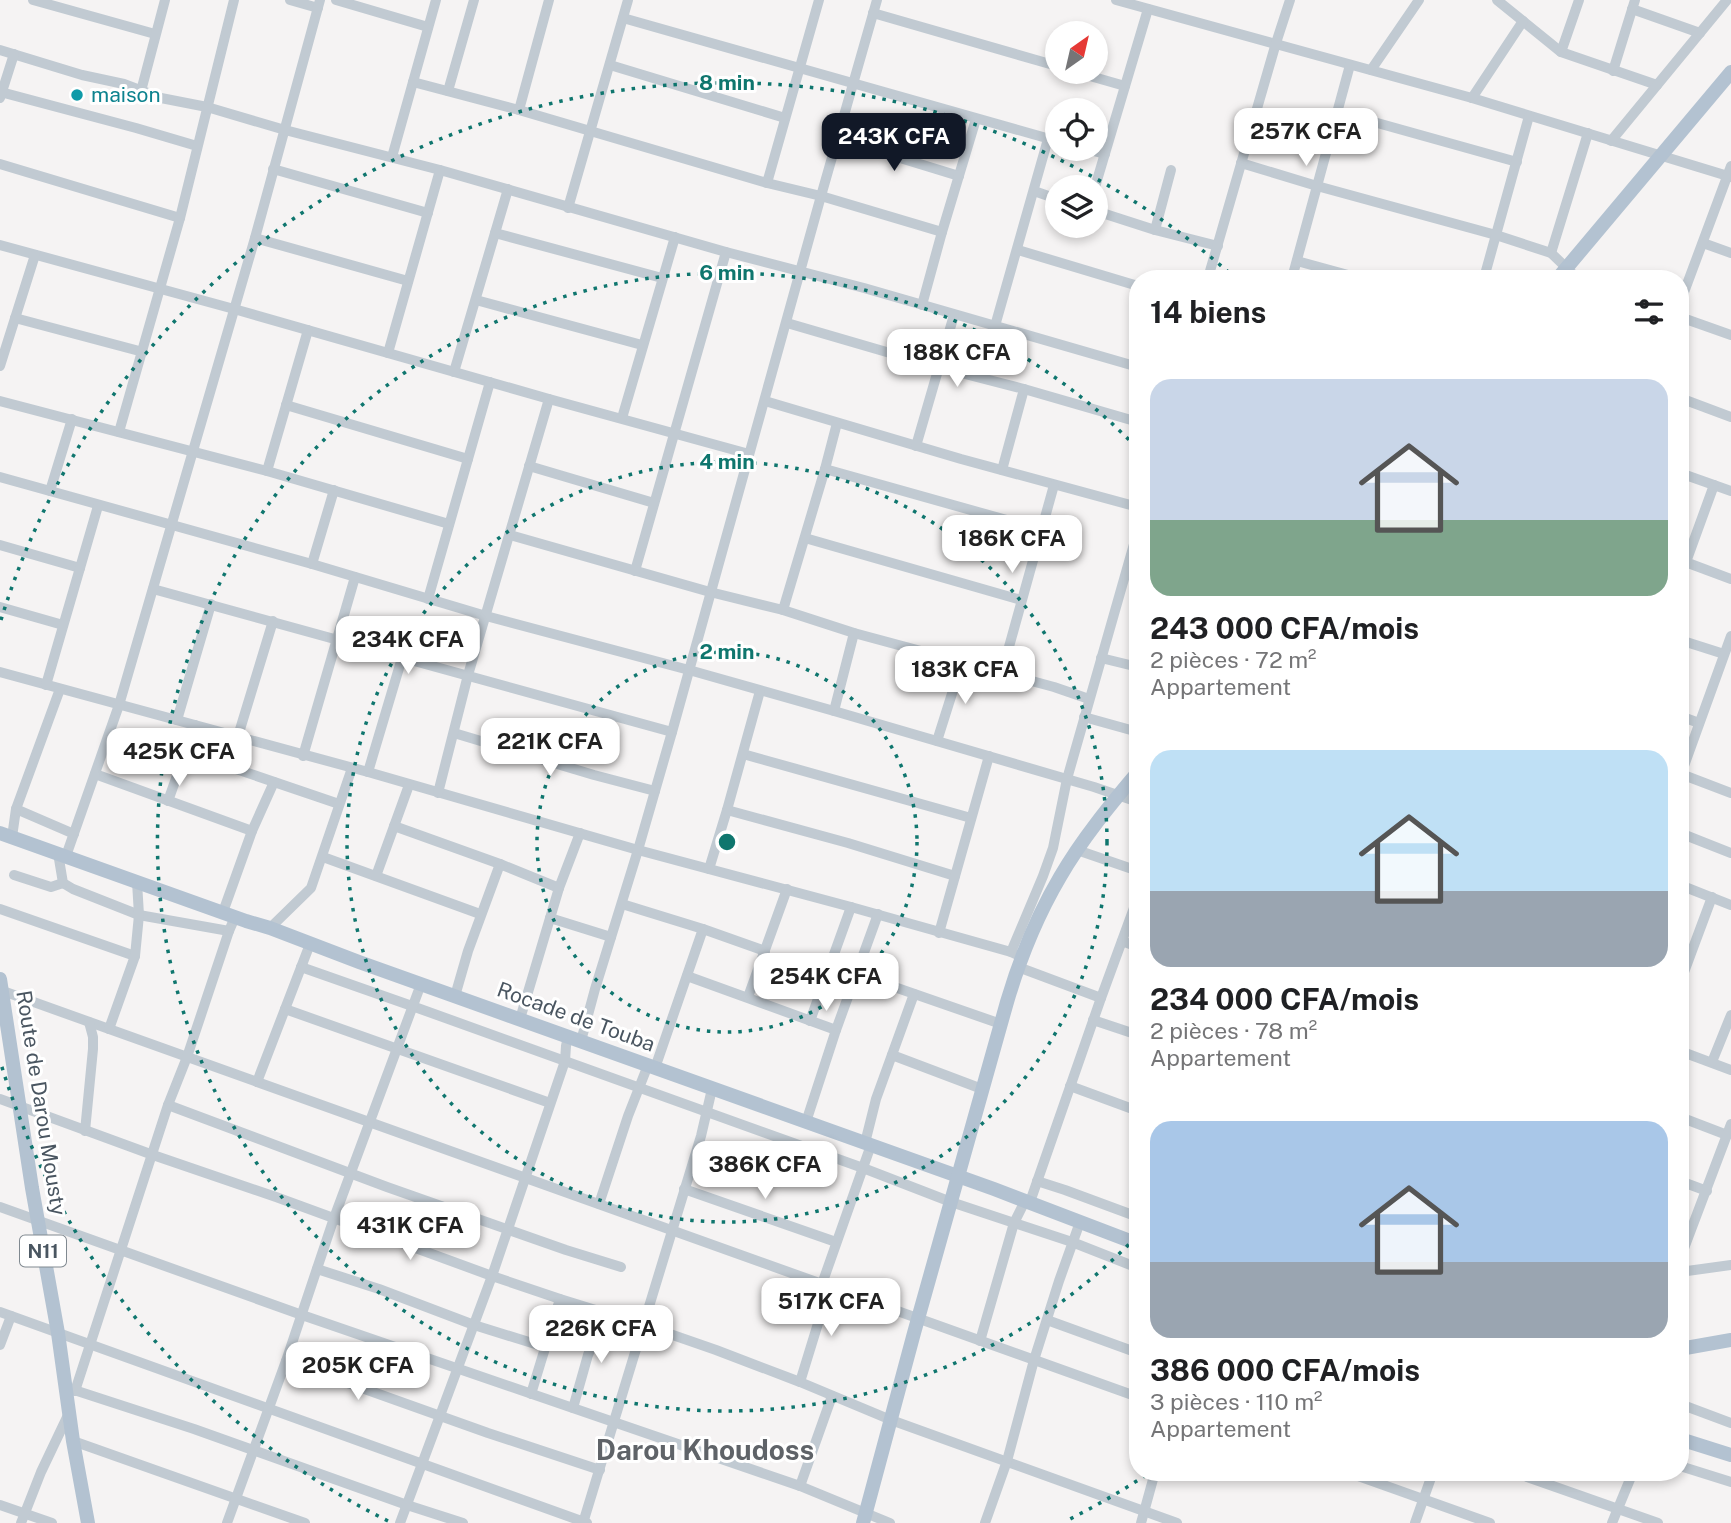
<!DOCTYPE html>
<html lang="fr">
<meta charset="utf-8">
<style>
body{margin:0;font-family:"Public Sans",sans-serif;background:#f2f2f2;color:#202124;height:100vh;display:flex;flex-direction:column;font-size:26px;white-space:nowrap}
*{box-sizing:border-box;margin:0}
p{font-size:23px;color:#757577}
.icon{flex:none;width:38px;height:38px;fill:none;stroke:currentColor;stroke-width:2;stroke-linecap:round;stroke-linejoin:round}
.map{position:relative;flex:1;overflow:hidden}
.details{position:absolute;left:1129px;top:270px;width:560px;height:1211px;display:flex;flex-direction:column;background:#fff;border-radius:28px;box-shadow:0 4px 10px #0003}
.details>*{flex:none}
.needle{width:46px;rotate:34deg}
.fabs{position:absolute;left:1045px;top:21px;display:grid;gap:14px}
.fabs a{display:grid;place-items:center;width:63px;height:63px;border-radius:50%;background:#fff;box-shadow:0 4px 10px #0003;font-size:35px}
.price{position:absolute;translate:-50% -60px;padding:0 16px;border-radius:14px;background:#fff;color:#222;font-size:23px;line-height:46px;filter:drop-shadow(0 2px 4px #0008)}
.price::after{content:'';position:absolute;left:50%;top:42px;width:21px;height:16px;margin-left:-10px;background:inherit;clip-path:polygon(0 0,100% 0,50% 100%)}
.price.selected{background:#111827;color:#fff}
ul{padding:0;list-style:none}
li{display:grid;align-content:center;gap:14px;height:371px;padding:0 21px}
li span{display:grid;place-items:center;height:217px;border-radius:21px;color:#555}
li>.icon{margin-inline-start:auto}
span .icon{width:126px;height:126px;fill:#fffc;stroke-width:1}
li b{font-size:30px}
h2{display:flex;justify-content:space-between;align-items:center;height:84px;padding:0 21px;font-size:30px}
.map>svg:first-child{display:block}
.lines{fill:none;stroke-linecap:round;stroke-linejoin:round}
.minor{stroke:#c1cad2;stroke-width:10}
.major{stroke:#b3c2d1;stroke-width:14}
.ring{fill:none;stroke:#0f766e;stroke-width:3.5;stroke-dasharray:3.5 7}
.culture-dot{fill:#0f9aa8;stroke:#fff;stroke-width:2.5}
.labels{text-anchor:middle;stroke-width:6;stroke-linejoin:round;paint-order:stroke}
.shield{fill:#fff;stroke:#808990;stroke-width:2}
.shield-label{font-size:19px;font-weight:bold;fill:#4a5661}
.culture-label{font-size:21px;fill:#0d838f;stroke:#fff;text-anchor:start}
.street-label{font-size:21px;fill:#4a5661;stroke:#fff}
.district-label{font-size:28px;font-weight:bold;fill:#5f6368;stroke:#fff}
.centre{fill:#0f766e;stroke:#fff;stroke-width:3.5}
.ring-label{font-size:21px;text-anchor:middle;font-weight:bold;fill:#0f766e;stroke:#fff;stroke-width:6;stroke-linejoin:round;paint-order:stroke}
</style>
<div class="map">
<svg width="1731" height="1523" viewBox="0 0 1731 1523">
<rect width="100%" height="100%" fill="#f5f3f3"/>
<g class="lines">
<g class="minor">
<path d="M33 0 155 34"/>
<path d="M290 0 318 8"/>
<path d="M336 0 428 27"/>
<path d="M1116 0 1472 98 1731 177"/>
<path d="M1497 0 1561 52 1657 85"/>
<path d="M1632 9 1700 33"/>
<path d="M873 13 1057 66"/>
<path d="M623 18 1057 141"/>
<path d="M0 50 82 75 124 84 161 98 207 107 285 130 440 170 726 252 864 288 1138 367"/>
<path d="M1561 52 1579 0"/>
<path d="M610 65 785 118"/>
<path d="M1371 70 1419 0"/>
<path d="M1613 71 1635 0"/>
<path d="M1076 72 1125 86"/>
<path d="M413 82 519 110 767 183 821 196 942 232"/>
<path d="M141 91 165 0"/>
<path d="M448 91 474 0"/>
<path d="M1 92 136 128 197 146"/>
<path d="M0 98 14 54"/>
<path d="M1472 98 1523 21"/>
<path d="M519 110 549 0"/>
<path d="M1338 112 1517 162"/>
<path d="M838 139 959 176"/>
<path d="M1611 141 1727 0"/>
<path d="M1086 149 1105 154"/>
<path d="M392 157 436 0"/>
<path d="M1241 163 1317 186 1496 235 1551 253 1577 278"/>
<path d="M0 164 180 218"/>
<path d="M273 169 428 213"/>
<path d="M767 183 819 0"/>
<path d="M1095 187 1148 9"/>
<path d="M1034 191 1057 199"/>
<path d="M568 208 628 0"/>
<path d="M1096 211 1155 230 1218 246"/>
<path d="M1155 230 1171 170"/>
<path d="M495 233 662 278"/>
<path d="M255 238 408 281"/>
<path d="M1703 243 1731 253"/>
<path d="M0 245 234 309 549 399 749 454"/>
<path d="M1018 250 1138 286"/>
<path d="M1551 253 1588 133"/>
<path d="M1297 261 1359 278"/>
<path d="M1208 278 1276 43 1290 0"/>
<path d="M1292 278 1350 65"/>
<path d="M1484 278 1529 116"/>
<path d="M476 300 642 345"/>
<path d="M1680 303 1731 166"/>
<path d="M922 305 942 232 976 119"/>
<path d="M1680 317 1731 335"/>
<path d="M15 318 143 352"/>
<path d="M787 323 938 367 1024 389 1138 422"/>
<path d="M995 326 1048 139"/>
<path d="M388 353 440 170"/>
<path d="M0 366 35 255"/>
<path d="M454 372 508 189"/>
<path d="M1680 398 1731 417"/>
<path d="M0 401 267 471 449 524"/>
<path d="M765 401 961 459 1138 507"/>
<path d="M286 405 468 459"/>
<path d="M622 418 675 237"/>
<path d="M119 432 180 218 234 0"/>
<path d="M916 446 954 315"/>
<path d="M529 466 654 503"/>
<path d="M825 469 1042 530"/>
<path d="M1002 470 1024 389"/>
<path d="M267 471 308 330"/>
<path d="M1680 473 1731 491"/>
<path d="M0 477 312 564 486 616 689 670 834 711 1094 787 1138 802"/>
<path d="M50 491 72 419"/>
<path d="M510 535 710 592 783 610 854 633 1054 687 1089 699"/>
<path d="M805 538 1021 600"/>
<path d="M0 545 80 568"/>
<path d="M1680 560 1731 579"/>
<path d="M1686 562 1714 485"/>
<path d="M312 564 334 490"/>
<path d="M635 571 726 252"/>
<path d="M153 589 672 732"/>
<path d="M428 599 490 382"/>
<path d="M0 607 63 625"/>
<path d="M783 610 825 469 837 423"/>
<path d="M1680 640 1724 654"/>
<path d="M1101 658 1138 667"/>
<path d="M0 672 368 772 638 850 851 907 1011 952 1022 957"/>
<path d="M1002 672 1054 485"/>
<path d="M46 685 98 506"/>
<path d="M834 711 854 633"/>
<path d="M1680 716 1699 723"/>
<path d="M1084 717 1138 732"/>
<path d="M177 720 211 604"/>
<path d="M454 733 594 775 655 791"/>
<path d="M238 736 273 621"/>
<path d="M937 741 962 662"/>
<path d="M186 752 339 804"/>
<path d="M743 754 971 818"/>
<path d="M303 756 355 577"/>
<path d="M368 772 402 658"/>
<path d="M95 774 252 831"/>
<path d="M1681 774 1731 793"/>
<path d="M1680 777 1731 636"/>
<path d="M438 793 468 675 549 399"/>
<path d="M168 801 195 725"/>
<path d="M16 809 74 834"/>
<path d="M727 810 848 843 955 876"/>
<path d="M394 826 500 864 559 888"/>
<path d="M1680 833 1731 853"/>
<path d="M12 837 16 809 60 689"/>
<path d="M1077 850 1138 871"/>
<path d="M58 853 63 883 73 889 139 915 229 931"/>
<path d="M66 856 119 705 255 238 320 0"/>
<path d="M323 857 480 914"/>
<path d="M709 869 727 810 760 691"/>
<path d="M14 875 51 887 63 883"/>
<path d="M376 876 409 785"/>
<path d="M1680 885 1731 905"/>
<path d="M622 904 703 929 765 951"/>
<path d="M0 909 135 956"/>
<path d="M223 912 252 831 274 782"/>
<path d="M550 918 611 937"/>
<path d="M270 928 311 888 352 768"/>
<path d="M939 933 989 756"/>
<path d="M1122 941 1138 947"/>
<path d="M1011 952 1043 876 1053 848 1067 779 1138 530"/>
<path d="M301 967 412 1006 863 1168 951 1202 1072 1242 1138 1268"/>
<path d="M1018 967 1101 998"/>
<path d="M857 974 1001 1024"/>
<path d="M687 976 836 1030"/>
<path d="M1680 983 1712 897"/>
<path d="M0 990 1138 1397"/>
<path d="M455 996 468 951 500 864"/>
<path d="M748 997 787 889"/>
<path d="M285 1009 550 1103"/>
<path d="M520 1019 559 888 580 833"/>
<path d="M1093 1020 1138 1035"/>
<path d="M810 1021 851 907"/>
<path d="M109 1029 135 956 139 915 137 882"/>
<path d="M581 1041 595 989 638 850 672 732 821 196 877 0"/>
<path d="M1680 1051 1731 1070"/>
<path d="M892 1055 982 1089"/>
<path d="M1712 1062 1731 1015"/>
<path d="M655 1068 703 929"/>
<path d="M257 1082 310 944"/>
<path d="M1070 1086 1138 1111"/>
<path d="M0 1099 153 1155 276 1197 492 1276 560 1299 644 1325 716 1350 800 1382 891 1420 1177 1523"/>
<path d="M168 1105 387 1187 566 1250 621 1267"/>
<path d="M1680 1117 1727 1135"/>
<path d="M806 1122 836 1030 878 914"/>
<path d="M85 1131 93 1049V1037L89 1022"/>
<path d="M865 1143 876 1099 914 994"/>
<path d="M1037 1181 1065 1190 1138 1217"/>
<path d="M1680 1181 1707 1191"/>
<path d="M684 1189 836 1242"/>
<path d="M1030 1202 1101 998 1138 897"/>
<path d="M599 1204 628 1116 648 1065"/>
<path d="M0 1207 302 1315 800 1486 890 1523"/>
<path d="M1680 1259 1731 1124"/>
<path d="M317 1269 379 1289 474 1325 545 1347"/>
<path d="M1680 1272 1731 1265"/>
<path d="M822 1284 871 1145"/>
<path d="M0 1312 587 1523"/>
<path d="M1047 1320 1138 1353"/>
<path d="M980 1341 1014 1223 1025 1201"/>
<path d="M0 1345 11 1316"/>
<path d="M286 1361 488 1433 600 1470"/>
<path d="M800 1382 824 1304 827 1286"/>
<path d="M68 1388 194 1429 407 1505 463 1523"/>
<path d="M75 1391 168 1105 187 1057 229 931 235 917"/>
<path d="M531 1394 560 1299"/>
<path d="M1680 1404 1731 1423"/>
<path d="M573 1408 588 1355 605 1313"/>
<path d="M73 1441 305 1523"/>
<path d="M1680 1466 1731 1482"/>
<path d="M1347 1472 1490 1523"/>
<path d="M1513 1472 1658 1523"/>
<path d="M800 1486 832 1396"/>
<path d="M0 1505 52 1523"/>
<path d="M21 1523 41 1472 70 1411"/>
<path d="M227 1523 286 1361 334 1218 421 984"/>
<path d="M400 1523 492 1276 565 1061 566 1046 568 1036"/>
<path d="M583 1523 701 1136 712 1089"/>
<path d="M985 1523 1007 1461 1034 1360 1059 1281 1080 1222"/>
<path d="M1141 1523 1155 1472"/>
<path d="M1415 1523 1433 1472"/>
<path d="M1612 1523 1633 1472"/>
</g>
<g class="major">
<path d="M1558 278 1731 72"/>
<path d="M0 833 246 921 270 928 359 962 994 1189 1138 1244"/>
<path d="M0 979 32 1188 58 1333 73 1441 88 1523"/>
<path d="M1680 1349 1731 1340"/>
<path d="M1680 1439 1731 1455"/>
<path d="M863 1523 914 1333 1007 1002C1020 958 1037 916 1060 877 1082 839 1110 805 1138 772"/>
</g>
</g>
<g class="ring">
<circle cx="727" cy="842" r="190"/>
<circle cx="727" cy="842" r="380"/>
<path d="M1136 1237A569 569 0 1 1 1136 447"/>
<path d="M1146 1475A759 759 0 0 1 1066 1521M388 1521A759 759 0 0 1 1 1064M1 620A759 759 0 0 1 1235 278"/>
</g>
<circle class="culture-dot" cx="77" cy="95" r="7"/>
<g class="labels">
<rect class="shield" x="20" y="1235.5" width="46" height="31" rx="5"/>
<g class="shield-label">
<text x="43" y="1258">N11</text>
</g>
<g class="culture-label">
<text x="91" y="102">maison</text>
</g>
<g class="street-label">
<text transform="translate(576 1017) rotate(20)" y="7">Rocade de Touba</text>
<text transform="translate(41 1103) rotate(81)" y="7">Route de Darou Mousty</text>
</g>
<g class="district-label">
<text x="705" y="1460">Darou Khoudoss</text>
</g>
</g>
<circle cx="727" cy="842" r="10" class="centre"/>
<g class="ring-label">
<text x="727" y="90">8 min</text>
<text x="727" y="280">6 min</text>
<text x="727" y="469">4 min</text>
<text x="727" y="659">2 min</text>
</g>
</svg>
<div class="fabs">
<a><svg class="needle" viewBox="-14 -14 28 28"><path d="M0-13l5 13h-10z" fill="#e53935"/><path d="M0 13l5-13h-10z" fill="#757577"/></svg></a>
<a><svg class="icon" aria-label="locate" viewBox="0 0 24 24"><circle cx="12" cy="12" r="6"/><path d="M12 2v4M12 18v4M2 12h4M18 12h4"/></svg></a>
<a><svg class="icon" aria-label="layers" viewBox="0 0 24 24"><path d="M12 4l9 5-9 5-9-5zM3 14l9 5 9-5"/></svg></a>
</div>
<b class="price" style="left:1306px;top:168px">257K CFA</b>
<b class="price selected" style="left:894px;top:173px">243K CFA</b>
<b class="price" style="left:957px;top:389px">188K CFA</b>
<b class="price" style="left:1012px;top:575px">186K CFA</b>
<b class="price" style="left:408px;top:676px">234K CFA</b>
<b class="price" style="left:965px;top:706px">183K CFA</b>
<b class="price" style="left:550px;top:778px">221K CFA</b>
<b class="price" style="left:179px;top:788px">425K CFA</b>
<b class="price" style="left:826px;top:1013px">254K CFA</b>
<b class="price" style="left:765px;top:1201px">386K CFA</b>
<b class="price" style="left:410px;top:1262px">431K CFA</b>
<b class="price" style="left:831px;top:1338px">517K CFA</b>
<b class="price" style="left:601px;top:1365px">226K CFA</b>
<b class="price" style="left:358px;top:1402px">205K CFA</b>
<section class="details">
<h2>14 biens<svg class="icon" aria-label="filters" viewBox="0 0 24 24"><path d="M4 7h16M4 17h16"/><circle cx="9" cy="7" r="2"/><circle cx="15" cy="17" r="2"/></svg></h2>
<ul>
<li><span style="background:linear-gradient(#c9d6e8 65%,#7fa58c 0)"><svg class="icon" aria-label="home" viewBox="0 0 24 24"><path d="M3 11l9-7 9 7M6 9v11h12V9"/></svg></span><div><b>243 000 CFA/mois</b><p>2 pièces · 72 m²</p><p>Appartement</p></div></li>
<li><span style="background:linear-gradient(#bfe0f5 65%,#9aa5b1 0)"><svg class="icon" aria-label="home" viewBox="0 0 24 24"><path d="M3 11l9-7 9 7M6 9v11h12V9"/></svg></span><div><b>234 000 CFA/mois</b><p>2 pièces · 78 m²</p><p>Appartement</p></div></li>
<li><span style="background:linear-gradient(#a9c7e8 65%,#9aa5b1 0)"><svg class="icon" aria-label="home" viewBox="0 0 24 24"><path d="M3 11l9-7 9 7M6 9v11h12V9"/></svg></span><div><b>386 000 CFA/mois</b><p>3 pièces · 110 m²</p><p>Appartement</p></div></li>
</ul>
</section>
</div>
